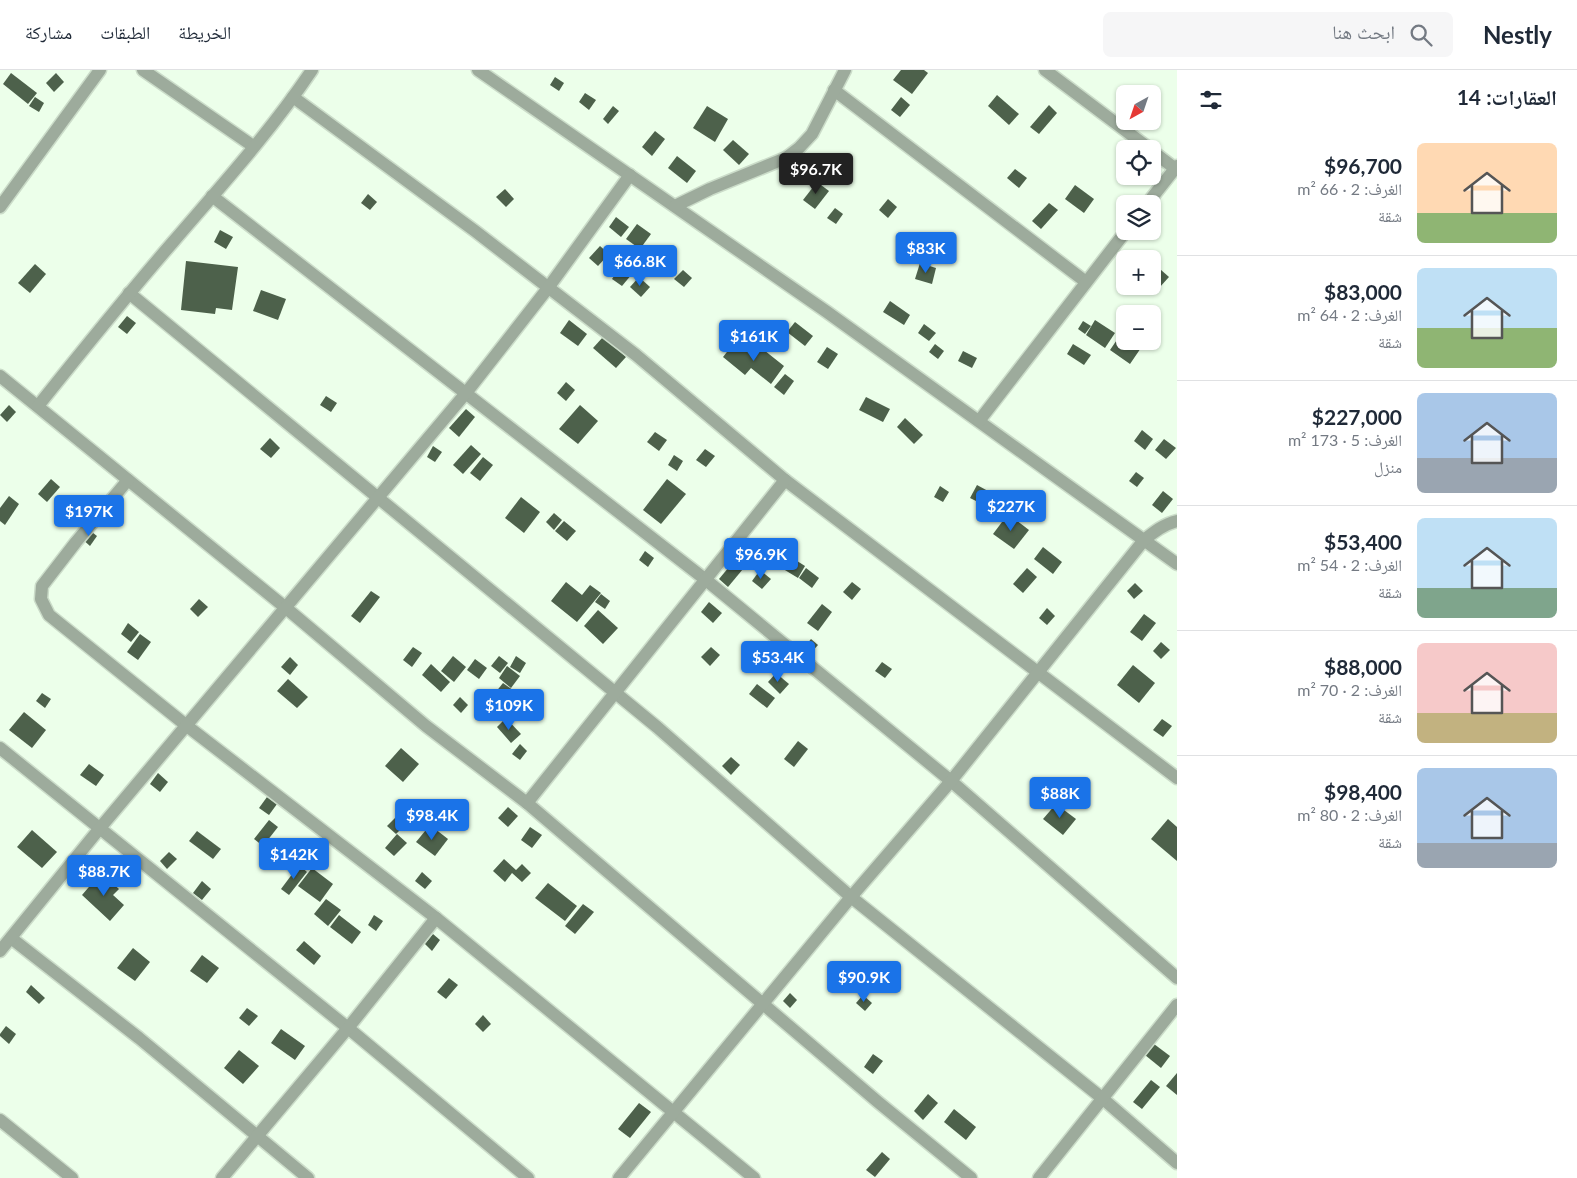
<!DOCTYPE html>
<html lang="ar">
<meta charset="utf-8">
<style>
body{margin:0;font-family:Lato,"Noto Naskh Arabic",sans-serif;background:#f6f6f7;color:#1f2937;direction:rtl;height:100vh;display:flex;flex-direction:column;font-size:19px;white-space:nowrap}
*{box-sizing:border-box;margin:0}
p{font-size:16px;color:#747a83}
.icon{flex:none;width:28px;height:28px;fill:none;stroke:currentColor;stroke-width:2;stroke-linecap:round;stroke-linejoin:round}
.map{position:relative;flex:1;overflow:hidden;direction:ltr}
.sheet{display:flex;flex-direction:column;background:#fff;width:400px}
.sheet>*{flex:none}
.needle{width:32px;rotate:220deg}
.tools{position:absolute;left:1116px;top:15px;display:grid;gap:10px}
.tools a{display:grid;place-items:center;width:45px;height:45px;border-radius:8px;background:#fff;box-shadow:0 1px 4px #0004;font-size:25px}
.price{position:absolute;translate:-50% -42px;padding:0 11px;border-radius:5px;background:#1a73e8;color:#fff;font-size:16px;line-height:32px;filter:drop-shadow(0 1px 2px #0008)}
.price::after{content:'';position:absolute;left:50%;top:30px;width:15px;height:11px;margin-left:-8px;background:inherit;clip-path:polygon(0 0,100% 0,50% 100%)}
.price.active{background:#222;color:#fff}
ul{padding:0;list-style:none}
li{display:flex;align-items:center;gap:15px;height:125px;padding:0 20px}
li+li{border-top:1px solid #e0e1e3}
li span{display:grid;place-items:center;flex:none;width:140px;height:100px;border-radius:8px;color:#555}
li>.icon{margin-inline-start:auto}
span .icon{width:60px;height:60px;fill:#fffc;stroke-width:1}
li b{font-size:21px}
h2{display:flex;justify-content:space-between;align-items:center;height:60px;padding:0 20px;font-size:21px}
header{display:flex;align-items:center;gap:30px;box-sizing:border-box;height:70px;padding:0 25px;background:#fff;border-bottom:1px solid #e0e1e3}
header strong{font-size:24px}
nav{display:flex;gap:28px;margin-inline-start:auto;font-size:18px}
.search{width:350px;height:45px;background:#f6f6f7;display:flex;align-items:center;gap:12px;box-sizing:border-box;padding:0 18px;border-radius:8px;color:#747a83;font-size:19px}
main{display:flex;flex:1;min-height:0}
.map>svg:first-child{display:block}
.building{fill:#4d614b}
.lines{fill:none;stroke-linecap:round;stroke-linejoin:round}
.minor-casing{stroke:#cbdcc9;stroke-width:15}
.minor{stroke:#9dab9c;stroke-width:12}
</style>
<header>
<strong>Nestly</strong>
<div class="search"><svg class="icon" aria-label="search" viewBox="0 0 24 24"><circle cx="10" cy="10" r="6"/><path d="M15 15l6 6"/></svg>ابحث هنا</div>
<nav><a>الخريطة</a><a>الطبقات</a><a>مشاركة</a></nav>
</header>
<main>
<section class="sheet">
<h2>العقارات: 14<svg class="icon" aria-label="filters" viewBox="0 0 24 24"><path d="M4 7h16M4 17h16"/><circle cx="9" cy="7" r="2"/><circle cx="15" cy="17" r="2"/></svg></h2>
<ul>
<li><span style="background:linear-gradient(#ffd9b3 70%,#8fb573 0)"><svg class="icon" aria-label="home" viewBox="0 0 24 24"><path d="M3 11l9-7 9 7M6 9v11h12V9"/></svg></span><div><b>$96,700</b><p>الغرف: 2 · 66 m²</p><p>شقة</p></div></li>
<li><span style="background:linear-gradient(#bfe0f5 60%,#8fb573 0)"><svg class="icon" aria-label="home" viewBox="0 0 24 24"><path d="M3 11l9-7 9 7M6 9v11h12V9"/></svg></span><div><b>$83,000</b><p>الغرف: 2 · 64 m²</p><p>شقة</p></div></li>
<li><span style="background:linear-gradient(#a9c7e8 65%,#9aa5b1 0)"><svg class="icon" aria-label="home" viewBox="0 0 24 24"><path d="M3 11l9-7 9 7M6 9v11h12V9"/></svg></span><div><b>$227,000</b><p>الغرف: 5 · 173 m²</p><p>منزل</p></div></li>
<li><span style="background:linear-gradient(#bfe0f5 70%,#7fa58c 0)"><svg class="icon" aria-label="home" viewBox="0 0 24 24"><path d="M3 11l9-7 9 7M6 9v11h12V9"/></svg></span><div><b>$53,400</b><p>الغرف: 2 · 54 m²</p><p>شقة</p></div></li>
<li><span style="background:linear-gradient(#f6c9c9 70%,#c2b280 0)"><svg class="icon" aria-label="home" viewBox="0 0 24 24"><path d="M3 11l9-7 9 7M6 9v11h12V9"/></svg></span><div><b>$88,000</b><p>الغرف: 2 · 70 m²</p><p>شقة</p></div></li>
<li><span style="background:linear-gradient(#a9c7e8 75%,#9aa5b1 0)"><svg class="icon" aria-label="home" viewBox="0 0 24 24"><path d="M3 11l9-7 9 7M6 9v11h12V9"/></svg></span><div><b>$98,400</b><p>الغرف: 2 · 80 m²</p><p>شقة</p></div></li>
</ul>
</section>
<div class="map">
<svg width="1177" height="1108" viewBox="0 0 1177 1108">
<rect width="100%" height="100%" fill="#ecffea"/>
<g class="building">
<path d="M901 0H924L928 3 912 24 893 10Z"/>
<path d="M11 3 37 23 28 34 3 14Z"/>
<path d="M56 3 64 12 54 22 46 13Z"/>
<path d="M555 7 564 13 559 21 550 15Z"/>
<path d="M585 23 596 30 589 40 579 32Z"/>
<path d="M997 25 1019 44 1009 55 988 36Z"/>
<path d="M35 27 44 33 39 42 29 36Z"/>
<path d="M901 27 910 35 900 47 891 40Z"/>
<path d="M1049 35 1057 43 1039 64 1030 57Z"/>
<path d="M613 36 619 41 608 54 603 49Z"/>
<path d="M707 36 728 49 715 72 693 58Z"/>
<path d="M655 61 665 69 652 86 642 77Z"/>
<path d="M733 70 749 84 739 95 723 80Z"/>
<path d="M677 86 696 101 687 113 668 98Z"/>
<path d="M1015 99 1027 108 1019 118 1007 108Z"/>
<path d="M817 112 829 121 815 139 803 130Z"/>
<path d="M1075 115 1094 129 1084 143 1065 129Z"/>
<path d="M505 119 514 129 506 137 496 127Z"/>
<path d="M368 124 377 132 370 140 361 133Z"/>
<path d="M888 129 897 137 888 148 879 140Z"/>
<path d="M1049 133 1058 140 1041 159 1032 151Z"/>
<path d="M835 138 843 144 836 154 827 148Z"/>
<path d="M616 147 629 157 621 167 609 157Z"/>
<path d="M637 154 651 164 640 179 626 169Z"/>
<path d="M220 160 233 167 226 179 214 172Z"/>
<path d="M600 176 609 184 598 196 589 188Z"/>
<path d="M186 191 238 197 232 240 216 238 215 244 181 240Z"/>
<path d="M1152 192 1169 207 1159 218 1152 212Z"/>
<path d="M920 193 936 198 932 214 915 209Z"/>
<path d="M35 194 46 204 30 223 18 213Z"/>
<path d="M621 196 632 204 622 216 612 209Z"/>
<path d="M683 200 692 208 684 217 674 209Z"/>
<path d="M639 207 650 217 641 227 630 217Z"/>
<path d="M261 220 286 229 278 250 253 241Z"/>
<path d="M890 231 910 245 904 255 883 242Z"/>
<path d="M127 246 136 253 127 264 118 257Z"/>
<path d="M569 250 587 264 578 276 560 263Z"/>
<path d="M1095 250 1115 263 1105 278 1086 265Z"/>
<path d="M1083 251 1091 256 1085 264 1078 259Z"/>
<path d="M795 252 813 266 805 276 787 262Z"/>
<path d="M924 254 936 263 929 271 918 263Z"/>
<path d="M1125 258V271L1145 272 1130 294 1110 280Z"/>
<path d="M603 267 626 287 616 298 593 278Z"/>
<path d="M754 272 784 296 771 314 751 298 745 305 723 287 734 273 746 282Z"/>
<path d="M935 274 944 281 938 289 929 282Z"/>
<path d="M1073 274 1091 285 1084 295 1067 284Z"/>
<path d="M827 277 838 284 828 299 817 292Z"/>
<path d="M963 281 977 288 972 298 958 291Z"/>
<path d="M785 304 794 311 784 325 774 317Z"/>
<path d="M566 312 575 320 566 331 557 323Z"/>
<path d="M326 326 337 333 331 342 320 335Z"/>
<path d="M866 327 890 339 883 352 859 340Z"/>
<path d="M9 335 16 342 7 352 0 345Z"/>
<path d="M580 335 598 351 578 374 559 359Z"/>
<path d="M466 339 475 347 459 367 449 358Z"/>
<path d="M905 348 923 365 914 374 897 357Z"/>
<path d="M1142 360 1153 369 1145 380 1134 371Z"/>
<path d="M655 362 667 370 659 381 647 372Z"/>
<path d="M270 368 280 378 271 388 260 379Z"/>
<path d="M1164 369 1176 378 1166 389 1155 380Z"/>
<path d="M471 375 481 384 463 404 453 395Z"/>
<path d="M433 376 442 382 435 392 427 387Z"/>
<path d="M705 379 715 386 706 397 696 390Z"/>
<path d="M674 385 683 391 677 401 668 395Z"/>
<path d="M483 387 493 395 480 411 470 403Z"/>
<path d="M1136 402 1144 408 1137 417 1129 411Z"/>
<path d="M51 409 60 417 47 432 38 424Z"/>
<path d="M667 409 686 424 661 454 643 440Z"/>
<path d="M977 415 988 421 982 434 970 428Z"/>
<path d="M940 416 949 422 943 432 934 427Z"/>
<path d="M1163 421 1173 429 1162 443 1152 435Z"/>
<path d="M9 426 19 434 5 455 0 451V438Z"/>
<path d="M521 427 540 442 524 463 505 448Z"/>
<path d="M554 443 562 450 554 460 546 452Z"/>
<path d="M1008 444 1029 460 1014 479 993 464Z"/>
<path d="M564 451 576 461 567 471 555 461Z"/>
<path d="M88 459 97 466 90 476 81 468Z"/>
<path d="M1043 477 1062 492 1053 504 1034 489Z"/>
<path d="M778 479 805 496 798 508 770 491Z"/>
<path d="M645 481 654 488 648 497 639 490Z"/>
<path d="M734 491 743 499 728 517 719 509Z"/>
<path d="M806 498 819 508 812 518 799 508Z"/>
<path d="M1027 498 1037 507 1023 523 1013 514Z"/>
<path d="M760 500 771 509 762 519 752 511Z"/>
<path d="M566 512 582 525 590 515 601 523 577 552 551 531Z"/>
<path d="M852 512 861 519 852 530 843 522Z"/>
<path d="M1135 513 1143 521 1134 529 1127 521Z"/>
<path d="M371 521 380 527 360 553 351 546Z"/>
<path d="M601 524 610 531 605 539 595 532Z"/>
<path d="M199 529 208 537 198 547 190 539Z"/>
<path d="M709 532 722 543 713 553 701 542Z"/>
<path d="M822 534 832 542 818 561 807 553Z"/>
<path d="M1047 538 1055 546 1047 555 1039 548Z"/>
<path d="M598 540 618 558 603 574 584 556Z"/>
<path d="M1144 544 1156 553 1142 571 1130 562Z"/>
<path d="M128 553 139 562 131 572 121 564Z"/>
<path d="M140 564 151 572 138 590 127 582Z"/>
<path d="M811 569 818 575 810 584 803 579Z"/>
<path d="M1161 572 1170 580 1161 589 1153 581Z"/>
<path d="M413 577 422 583 412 597 403 590Z"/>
<path d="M711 577 720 585 710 596 701 587Z"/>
<path d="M453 586 466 597 454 612 441 601Z"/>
<path d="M499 586 508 593 500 603 491 596Z"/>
<path d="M516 586 526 593 520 603 510 597Z"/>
<path d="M290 587 298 595 290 605 281 597Z"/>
<path d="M475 589 487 598 479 609 467 600Z"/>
<path d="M882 592 892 599 885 608 875 601Z"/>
<path d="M431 594 450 612 441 622 422 605Z"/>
<path d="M1133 595 1155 613 1139 633 1117 615Z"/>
<path d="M507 596 520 606 511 618 499 608Z"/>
<path d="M776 603 789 614 780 624 768 612Z"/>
<path d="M288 609 308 627 297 638 277 621Z"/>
<path d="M503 613 517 623 509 633 495 623Z"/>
<path d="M757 614 775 628 767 638 749 624Z"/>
<path d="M532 619 542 629 532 638 523 630Z"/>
<path d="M42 623 51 629 45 638 36 631Z"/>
<path d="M460 627 468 635 461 643 453 635Z"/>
<path d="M24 642 46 660 32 678 9 660Z"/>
<path d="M506 648 521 664 511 673 497 657Z"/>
<path d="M1162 649 1172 656 1163 667 1153 660Z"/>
<path d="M798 671 808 679 794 697 784 689Z"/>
<path d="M520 674 527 681 520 690 512 684Z"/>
<path d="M401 678 419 694 403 712 385 696Z"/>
<path d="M731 687 740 695 731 705 722 696Z"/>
<path d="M89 694 104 705 96 716 80 705Z"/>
<path d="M158 703 168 712 160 722 150 714Z"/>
<path d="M1050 708 1060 716 1054 724 1044 716Z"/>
<path d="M267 727 277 734 269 745 259 738Z"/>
<path d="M1056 734 1076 749 1063 765 1043 749Z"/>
<path d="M508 737 518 746 508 757 498 748Z"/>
<path d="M396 747 405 755 396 764 387 756Z"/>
<path d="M1168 749 1177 757V791L1151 769Z"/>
<path d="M269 750 278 757 263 776 254 769Z"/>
<path d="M430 755 448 769 435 786 416 772Z"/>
<path d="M530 757 542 765 532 778 521 770Z"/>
<path d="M32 760 57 782 42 798 17 777Z"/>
<path d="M197 761 221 779 213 789 189 771Z"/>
<path d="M397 764 407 773 394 786 385 778Z"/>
<path d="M318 770 328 779 319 789 309 780Z"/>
<path d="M169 782 177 789 167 799 160 791Z"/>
<path d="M504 789 516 800 522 794 531 803 522 812 512 803 505 812 493 801Z"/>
<path d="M299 795 307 802 289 825 281 819Z"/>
<path d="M312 798 333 814 320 832 298 816Z"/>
<path d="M422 802 432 811 425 819 415 811Z"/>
<path d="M101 803 119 819 113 825 124 835 110 851 82 825Z"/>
<path d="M202 811 211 819 202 830 193 823Z"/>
<path d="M548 813 577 836 565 851 535 828Z"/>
<path d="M326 829 341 840 328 856 314 844Z"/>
<path d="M583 834 594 842 575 864 565 856Z"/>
<path d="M339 845 361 862 352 874 330 857Z"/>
<path d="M374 845 383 851 376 861 368 855Z"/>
<path d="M433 864 440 870 432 881 425 874Z"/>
<path d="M304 871 321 886 314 895 296 880Z"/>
<path d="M133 878 150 892 135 911 117 898Z"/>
<path d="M202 885 219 898 207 913 190 901Z"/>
<path d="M449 908 458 915 446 929 437 922Z"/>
<path d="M31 915 45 928 39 934 26 922Z"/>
<path d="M790 923 797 930 790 938 783 931Z"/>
<path d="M863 925 872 933 865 941 856 933Z"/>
<path d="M247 938 258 946 249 956 239 948Z"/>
<path d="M483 945 491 954 483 962 475 954Z"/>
<path d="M6 956 16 964 9 974 0 966V964Z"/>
<path d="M281 959 305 976 295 990 271 973Z"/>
<path d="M1154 974 1170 986 1161 998 1145 985Z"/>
<path d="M239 980 259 996 243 1014 224 998Z"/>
<path d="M873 984 883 991 873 1004 864 997Z"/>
<path d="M1177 1003V1025L1166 1016Z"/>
<path d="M1151 1010 1160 1017 1142 1039 1133 1032Z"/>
<path d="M928 1024 938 1033 923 1050 914 1041Z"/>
<path d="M639 1033 651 1042 630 1068 618 1059Z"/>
<path d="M954 1039 976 1057 966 1070 944 1052Z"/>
<path d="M882 1082 890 1089 875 1107 866 1100Z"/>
</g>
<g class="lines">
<g class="minor-casing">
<g id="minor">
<path d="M143 0 253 76"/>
<path d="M478 0 827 242 1177 494"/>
<path d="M1045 0 1150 79"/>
<path d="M834 20 1086 212"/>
<path d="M293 27 475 161 636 285 785 410 1177 708"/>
<path d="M1152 81 1177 100"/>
<path d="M212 126 706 510 951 711 1177 908"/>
<path d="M1147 134 1177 96"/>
<path d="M675 136 710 119 786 88 799 78 812 64 845 0"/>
<path d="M0 137 100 0"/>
<path d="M129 223 657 657 851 827 1102 1028 1177 1093"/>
<path d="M0 306 286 538 426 656 527 733 878 1032 971 1108"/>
<path d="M38 336C82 281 127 225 173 172 221 116 271 61 312 0"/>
<path d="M979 351 1126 161"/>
<path d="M128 410 76 472 42 516 41 529 49 545 187 656 436 848 754 1108"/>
<path d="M0 678 348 958 528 1108"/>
<path d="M527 733 785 410"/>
<path d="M11 868 139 968 308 1108"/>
<path d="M0 881 100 758 466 323 548 218 630 105"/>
<path d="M0 1050 72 1108"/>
<path d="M222 1108 348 958 436 848"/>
<path d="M619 1108 851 827 951 711 1144 470C1154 462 1164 454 1177 451"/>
<path d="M1039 1108 1177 935"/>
</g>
</g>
<use href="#minor" class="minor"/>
</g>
</svg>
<div class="tools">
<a><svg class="needle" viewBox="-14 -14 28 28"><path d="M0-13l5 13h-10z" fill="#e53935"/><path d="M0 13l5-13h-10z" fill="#747a83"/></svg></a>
<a><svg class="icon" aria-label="locate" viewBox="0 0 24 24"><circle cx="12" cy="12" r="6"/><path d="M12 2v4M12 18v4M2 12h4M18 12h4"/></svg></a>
<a><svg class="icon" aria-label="layers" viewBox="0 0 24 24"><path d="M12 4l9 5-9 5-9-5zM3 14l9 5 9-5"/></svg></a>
<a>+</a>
<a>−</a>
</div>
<b class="price active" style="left:816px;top:125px">$96.7K</b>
<b class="price" style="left:926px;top:204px">$83K</b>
<b class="price" style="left:640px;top:217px">$66.8K</b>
<b class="price" style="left:754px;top:292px">$161K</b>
<b class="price" style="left:1011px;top:462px">$227K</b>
<b class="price" style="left:89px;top:467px">$197K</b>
<b class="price" style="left:761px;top:510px">$96.9K</b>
<b class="price" style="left:778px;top:613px">$53.4K</b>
<b class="price" style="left:509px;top:661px">$109K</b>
<b class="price" style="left:1060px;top:749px">$88K</b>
<b class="price" style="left:432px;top:771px">$98.4K</b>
<b class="price" style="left:294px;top:810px">$142K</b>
<b class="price" style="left:104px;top:827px">$88.7K</b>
<b class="price" style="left:864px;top:933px">$90.9K</b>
</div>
</main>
